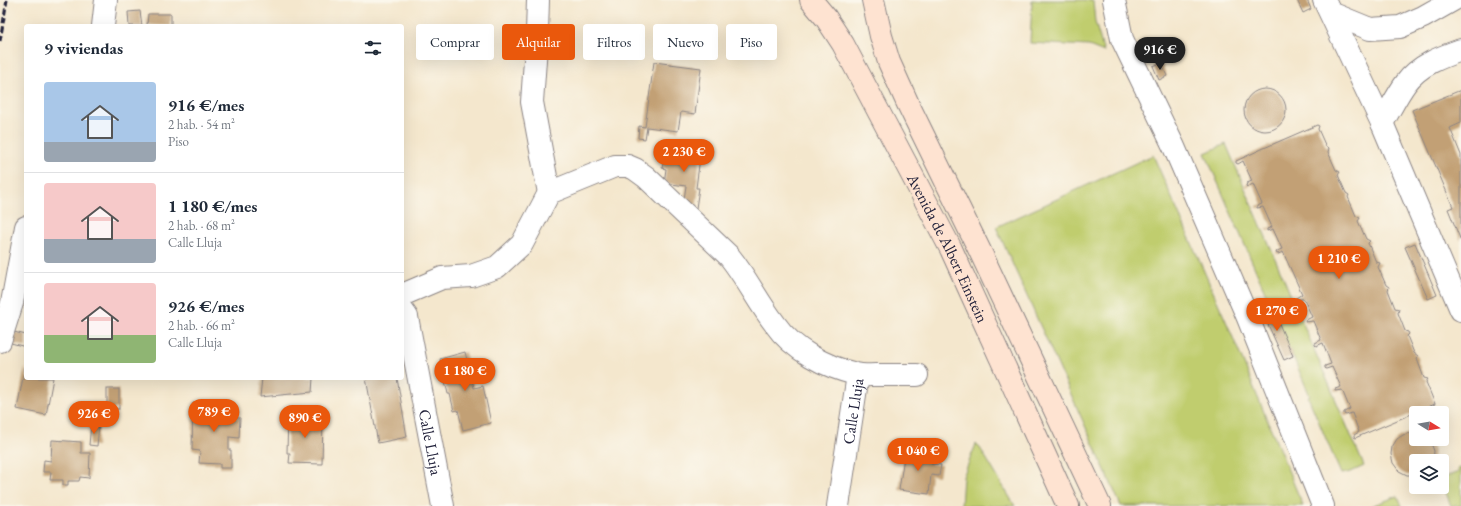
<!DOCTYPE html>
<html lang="es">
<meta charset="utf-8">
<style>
body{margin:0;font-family:"EB Garamond",serif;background:#f6f6f7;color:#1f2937;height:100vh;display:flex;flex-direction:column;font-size:15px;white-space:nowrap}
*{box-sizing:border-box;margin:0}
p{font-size:13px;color:#747a83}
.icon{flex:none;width:22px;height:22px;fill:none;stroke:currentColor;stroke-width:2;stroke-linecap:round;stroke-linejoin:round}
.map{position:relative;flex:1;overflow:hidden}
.side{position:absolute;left:24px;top:24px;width:380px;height:356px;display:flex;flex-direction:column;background:#fff;border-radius:4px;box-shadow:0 4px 16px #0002}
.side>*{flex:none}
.top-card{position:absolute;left:416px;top:24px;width:380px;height:36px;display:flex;gap:8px}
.needle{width:26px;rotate:101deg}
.controls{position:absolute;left:1409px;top:406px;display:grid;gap:8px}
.controls a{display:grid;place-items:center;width:40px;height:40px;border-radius:4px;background:#fff;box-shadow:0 4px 16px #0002;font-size:20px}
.price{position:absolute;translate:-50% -34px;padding:0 9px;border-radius:14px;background:#ea580c;color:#fff;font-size:13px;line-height:26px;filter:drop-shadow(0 1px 2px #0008)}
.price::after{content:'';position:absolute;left:50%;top:24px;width:12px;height:9px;margin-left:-6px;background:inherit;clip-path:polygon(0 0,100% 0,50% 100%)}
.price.on{background:#222;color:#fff}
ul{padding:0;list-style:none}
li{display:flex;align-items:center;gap:12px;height:100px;padding:0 20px}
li+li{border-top:1px solid #e0e1e3}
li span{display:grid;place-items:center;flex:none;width:112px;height:80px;border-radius:4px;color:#555}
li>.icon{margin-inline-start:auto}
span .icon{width:48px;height:48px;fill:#fffc;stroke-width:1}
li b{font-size:17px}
h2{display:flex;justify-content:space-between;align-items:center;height:48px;padding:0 20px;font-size:17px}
.chip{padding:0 14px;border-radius:4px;background:#fff;box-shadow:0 4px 16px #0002;font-size:14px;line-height:36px}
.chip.on{background:#ea580c;color:#fff}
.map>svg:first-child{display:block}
.green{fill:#c0cd6e;stroke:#717854}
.building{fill:#c2a074}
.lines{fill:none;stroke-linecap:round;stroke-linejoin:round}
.minor-casing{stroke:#8b8484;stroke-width:24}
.secondary-casing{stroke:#8b8484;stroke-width:24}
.minor{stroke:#fff;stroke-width:22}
.secondary{stroke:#fee3d1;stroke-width:22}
.rail{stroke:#22223b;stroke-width:3;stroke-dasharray:6 3;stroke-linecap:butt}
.labels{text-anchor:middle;stroke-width:3;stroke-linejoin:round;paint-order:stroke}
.street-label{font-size:16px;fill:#22223b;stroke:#fbf7ec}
</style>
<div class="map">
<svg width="1461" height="506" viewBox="0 0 1461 506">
<rect width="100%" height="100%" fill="#fbf7ec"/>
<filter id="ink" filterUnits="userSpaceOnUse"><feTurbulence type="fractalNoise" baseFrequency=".025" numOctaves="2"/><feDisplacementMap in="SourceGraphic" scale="8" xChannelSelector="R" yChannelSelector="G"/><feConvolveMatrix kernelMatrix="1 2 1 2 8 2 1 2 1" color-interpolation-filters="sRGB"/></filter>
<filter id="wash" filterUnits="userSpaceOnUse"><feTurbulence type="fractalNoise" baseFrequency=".012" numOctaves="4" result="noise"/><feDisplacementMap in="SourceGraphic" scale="16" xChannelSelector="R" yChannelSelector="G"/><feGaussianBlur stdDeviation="0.9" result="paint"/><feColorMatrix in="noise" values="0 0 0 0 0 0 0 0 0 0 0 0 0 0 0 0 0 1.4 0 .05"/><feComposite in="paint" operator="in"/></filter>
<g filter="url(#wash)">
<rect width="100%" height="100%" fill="#f4e7cd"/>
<g class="green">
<path d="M1032 0H1093L1095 22 1104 52 1089 46 1030 43Z"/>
<path d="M1226 144 1364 466 1351 472 1341 474 1308 397 1310 396 1205 153Z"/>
<path d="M1153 155 1229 328 1303 506H1121L996 227Z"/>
<path d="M976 444 980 448 1015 506H961L963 477Z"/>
<path d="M1461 467V506H1451L1442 482V478L1459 472 1457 469Z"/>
<path d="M1398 496 1402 506H1371Z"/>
</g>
<g id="blocks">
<g class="building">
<path d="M1297 0H1307L1311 9 1303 13Z"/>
<path d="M140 11 142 26H129L128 12Z"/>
<path d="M148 14H171V26L147 25Z"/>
<path d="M1166 42 1169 49 1159 54 1156 47Z"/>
<path d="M654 62 701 68 695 114 681 112 678 131 647 127 645 139 638 138 639 126 645 127Z"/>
<path d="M1161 63 1167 76 1159 80 1153 66Z"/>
<circle cx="1265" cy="110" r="21"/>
<path d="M1461 90V123L1450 128 1461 155V241L1448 209 1453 207 1412 110Z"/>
<path d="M1317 125 1319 126 1318 129 1326 147 1329 148 1328 152 1336 170 1340 172 1338 175 1346 193 1349 195 1348 197 1356 216 1360 218 1358 221 1366 239 1370 241 1368 243 1376 262 1380 263 1378 267 1386 285 1389 287 1388 290 1395 308 1399 309 1398 313 1405 331 1408 332 1409 334 1407 336 1414 353 1418 356 1417 359 1424 378 1428 379 1426 382 1435 404 1355 438 1354 436V435L1359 432 1352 413 1346 415 1344 414V412L1350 409 1342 390 1335 391V389L1341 387 1332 367 1326 369 1325 368V366L1331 364 1323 343 1316 346 1315 345V343L1321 340 1313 321 1305 322 1306 320 1312 317 1304 299H1296V298L1302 294 1283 252 1278 254 1276 253 1277 251 1282 249 1273 229 1267 231V229L1272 227 1263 207 1257 208V206L1262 204 1253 184 1247 187 1246 186 1247 183 1252 181 1243 161 1238 164 1236 163V161L1264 148Z"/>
<path d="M669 146 701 150 696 188H699L695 215 683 206 686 186 664 183 666 169 662 168 664 160H667Z"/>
<path d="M1415 243 1437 295 1428 299 1405 247Z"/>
<path d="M1271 305 1293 356 1284 360 1261 309Z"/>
<path d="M14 332 26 335V347L11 343Z"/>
<path d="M465 352 474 388 483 386 491 423 463 430 458 410 454 411 450 394H448L440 359Z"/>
<path d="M25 367 26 378H53L46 415 17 409Z"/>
<path d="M262 378H313L312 392 260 397Z"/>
<path d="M366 378H397L407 437 378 443Z"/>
<rect x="107" y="389" width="12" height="20"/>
<path d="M193 403 230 405 229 417 240 418 239 438 229 437V450H231V468H220V464L199 463 200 451 192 450Z"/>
<path d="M288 415 323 416 322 464 289 463 290 453H287Z"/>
<path d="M91 424 99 425 97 446 89 445Z"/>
<path d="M1410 433H1416V439H1428L1431 443 1434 451 1433 461H1416V475H1407L1399 471 1393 463 1391 454 1392 447 1397 439 1403 435Z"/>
<path d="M52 440 81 442V453H90L89 478 80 477 79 481H68V485H63V480H50L51 472H43L44 460 51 461Z"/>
<path d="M905 450 933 454 931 464 941 465 939 476 931 475 929 494 899 490Z"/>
</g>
</g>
</g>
<g filter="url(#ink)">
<use href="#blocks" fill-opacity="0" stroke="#8b8484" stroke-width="1"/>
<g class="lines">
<g class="minor-casing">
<g id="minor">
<path d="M538 0 537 32 532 102 549 193"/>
<path d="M1114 0 1122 39 1174 147 1248 318 1323 506"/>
<path d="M1324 0 1382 123 1461 310"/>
<path d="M1331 13 1370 29 1400 27 1423 17 1453 0"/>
<path d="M103 26 106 0"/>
<path d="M1382 123C1390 110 1397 95 1406 83 1419 65 1441 57 1461 50"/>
<path d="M402 295 442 278 471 276 497 267 522 244 549 193 615 166H628L635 169 646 177 729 256C746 277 758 302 775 324 793 350 826 367 856 374 862 376 869 375 875 375 889 375 903 375 917 375"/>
<path id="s1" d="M402 310 407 317 443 506"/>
<path d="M0 341 12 303 26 227"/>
<path id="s2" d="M838 506 858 375"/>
</g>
</g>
<g class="secondary-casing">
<g id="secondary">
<path id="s3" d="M811 0 826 18 843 44 951 249 1068 506"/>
<path d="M873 0 881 36 889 62 908 104 979 249 1100 506"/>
</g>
</g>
<use href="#minor" class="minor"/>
<use href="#secondary" class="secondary"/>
<path class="rail" d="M0 41 7 0"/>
</g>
</g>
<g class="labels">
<g class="street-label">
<text dy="6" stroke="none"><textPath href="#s3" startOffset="284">Avenida de Albert Einstein</textPath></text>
<text dy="6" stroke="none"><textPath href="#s2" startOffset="96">Calle Lluja</textPath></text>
<text dy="6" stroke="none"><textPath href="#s1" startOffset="136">Calle Lluja</textPath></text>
</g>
</g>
</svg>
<div class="controls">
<a><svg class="needle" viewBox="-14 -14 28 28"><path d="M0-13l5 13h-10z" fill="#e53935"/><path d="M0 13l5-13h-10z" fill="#747a83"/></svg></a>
<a><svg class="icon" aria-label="layers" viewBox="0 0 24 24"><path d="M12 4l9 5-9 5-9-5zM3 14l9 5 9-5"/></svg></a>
</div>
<b class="price on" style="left:1160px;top:71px">916 €</b>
<b class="price" style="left:684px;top:173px">2 230 €</b>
<b class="price" style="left:1339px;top:280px">1 210 €</b>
<b class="price" style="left:1277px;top:332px">1 270 €</b>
<b class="price" style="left:465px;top:392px">1 180 €</b>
<b class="price" style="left:214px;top:433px">789 €</b>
<b class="price" style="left:94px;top:435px">926 €</b>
<b class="price" style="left:305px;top:439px">890 €</b>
<b class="price" style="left:918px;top:472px">1 040 €</b>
<div class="top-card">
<a class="chip">Comprar</a>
<a class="chip on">Alquilar</a>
<a class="chip">Filtros</a>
<a class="chip">Nuevo</a>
<a class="chip">Piso</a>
</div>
<section class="side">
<h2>9 viviendas<svg class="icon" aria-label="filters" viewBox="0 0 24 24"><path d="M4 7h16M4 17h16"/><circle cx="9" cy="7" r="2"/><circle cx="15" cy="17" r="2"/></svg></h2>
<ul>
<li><span style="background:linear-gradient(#a9c7e8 75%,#9aa5b1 0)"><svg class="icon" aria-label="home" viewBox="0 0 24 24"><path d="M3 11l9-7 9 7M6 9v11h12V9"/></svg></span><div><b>916 €/mes</b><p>2 hab. · 54 m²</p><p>Piso</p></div></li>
<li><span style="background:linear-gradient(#f6c9c9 70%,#9aa5b1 0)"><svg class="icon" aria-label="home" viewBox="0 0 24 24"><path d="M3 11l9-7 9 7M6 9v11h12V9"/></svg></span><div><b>1 180 €/mes</b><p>2 hab. · 68 m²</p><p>Calle Lluja</p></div></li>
<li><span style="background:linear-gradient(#f6c9c9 65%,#8fb573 0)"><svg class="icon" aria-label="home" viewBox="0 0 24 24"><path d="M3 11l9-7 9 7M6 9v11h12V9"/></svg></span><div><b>926 €/mes</b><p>2 hab. · 66 m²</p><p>Calle Lluja</p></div></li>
</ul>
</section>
</div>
